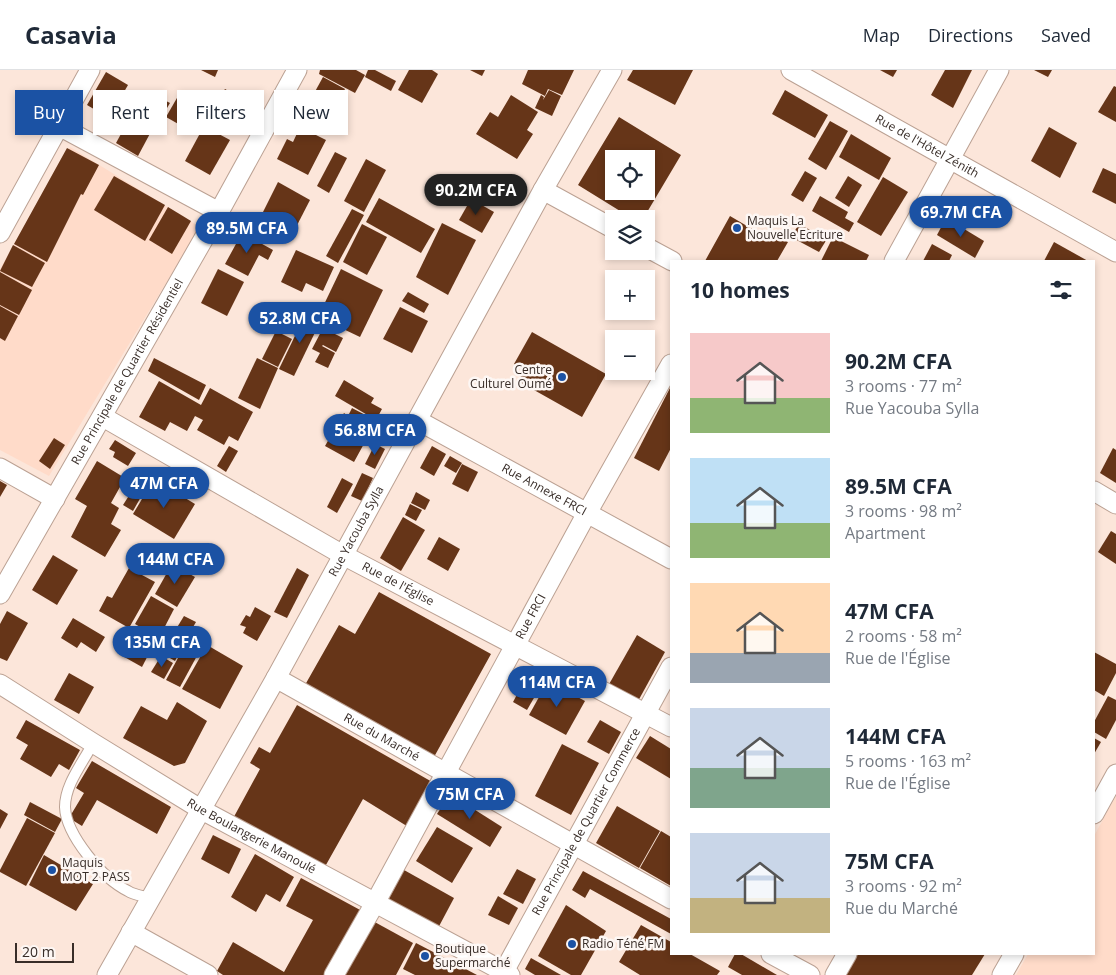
<!DOCTYPE html>
<meta charset="utf-8">
<style>
body{margin:0;font-family:"Open Sans",sans-serif;background:#f2f2f3;color:#1f2937;height:100vh;display:flex;flex-direction:column;font-size:19px;white-space:nowrap}
*{box-sizing:border-box;margin:0}
p{font-size:16px;color:#747a83}
.icon{flex:none;width:28px;height:28px;fill:none;stroke:currentColor;stroke-width:2;stroke-linecap:round;stroke-linejoin:round}
.map{position:relative;flex:1;overflow:hidden}
.drawer{position:absolute;left:670px;top:190px;width:425px;height:695px;display:flex;flex-direction:column;background:#fff;border-radius:0px;box-shadow:0 2px 8px #0003}
.drawer>*{flex:none}
.top-card{position:absolute;left:15px;top:20px;width:475px;height:45px;display:flex;gap:10px}
.buttons{position:absolute;left:605px;top:80px;display:grid;gap:10px}
.buttons a{display:grid;place-items:center;width:50px;height:50px;border-radius:0px;background:#fff;box-shadow:0 2px 8px #0003;font-size:25px}
.scale{position:absolute;left:15px;bottom:12px;width:59px;box-sizing:border-box;padding-left:5px;border:2px solid #382d28;border-top:0;font-size:14px;line-height:18px;white-space:nowrap;color:#382d28;-webkit-text-stroke:4px #fdf7f4;paint-order:stroke}
.price{position:absolute;translate:-50% -42px;padding:0 11px;border-radius:18px;background:#1b52a4;color:#fff;font-size:16px;line-height:32px;filter:drop-shadow(0 1px 2px #0008)}
.price::after{content:'';position:absolute;left:50%;top:30px;width:15px;height:11px;margin-left:-8px;background:inherit;clip-path:polygon(0 0,100% 0,50% 100%)}
.price.selected{background:#222;color:#fff}
ul{padding:0;list-style:none}
li{display:flex;align-items:center;gap:15px;height:125px;padding:0 20px}
li span{display:grid;place-items:center;flex:none;width:140px;height:100px;border-radius:0px;color:#555}
li>.icon{margin-inline-start:auto}
span .icon{width:60px;height:60px;fill:#fffc;stroke-width:1}
li b{font-size:21px}
h2{display:flex;justify-content:space-between;align-items:center;height:60px;padding:0 20px;font-size:21px}
.tag{padding:0 18px;border-radius:0px;background:#fff;box-shadow:0 2px 8px #0003;font-size:18px;line-height:45px}
.tag.selected{background:#1b52a4;color:#fff}
header{display:flex;align-items:center;gap:30px;box-sizing:border-box;height:70px;padding:0 25px;background:#fff;border-bottom:1px solid #e0e1e3}
header strong{font-size:24px}
nav{display:flex;gap:28px;margin-inline-start:auto;font-size:18px}
.map>svg:first-child{display:block}
.built{fill:#ffdbc9}
.building{fill:#663518;fill-rule:evenodd}
.lines{fill:none;stroke-linecap:round;stroke-linejoin:round}
.lane-casing{stroke:#bba193;stroke-width:12}
.street-casing{stroke:#bba193;stroke-width:21}
.lane{stroke:#fff;stroke-width:10}
.street{stroke:#fff;stroke-width:19}
.poi-dot{fill:#1b52a4;stroke:#fdf7f4;stroke-width:2}
.labels{text-anchor:middle;stroke-width:5;stroke-linejoin:round;paint-order:stroke}
.street-label{font-size:12px;fill:#382d28;stroke:#fdf7f4}
.poi-label{font-size:12px;fill:#382d28;stroke:#fdf7f4;text-anchor:start}
</style>
<header>
<strong>Casavia</strong>
<nav><a>Map</a><a>Directions</a><a>Saved</a></nav>
</header>
<div class="map">
<svg width="1116" height="905" viewBox="0 0 1116 905">
<rect width="100%" height="100%" fill="#fce6da"/>
<g class="built">
<path d="M70 77 200 157 49 406 0 380V199Z"/>
<path d="M1116 726V905H1016L1028 884H1094V766Z"/>
</g>
<g class="building">
<path d="M201 0H218L215 7Z"/>
<path d="M320 0H356L365 5 355 23 319 4Z"/>
<path d="M368 0H375L396 11 391 21 365 7Z"/>
<path d="M409 0H432L438 4 422 33 398 20Z"/>
<path d="M470 0H485L482 6Z"/>
<path d="M528 0H574L562 25 548 19 545 26 522 14Z"/>
<path d="M633 0H693L675 35 627 10Z"/>
<path d="M880 0H897L893 7Z"/>
<path d="M945 0H972L953 38 931 25Z"/>
<path d="M1034 0H1052L1048 7Z"/>
<path d="M106 2 128 15 109 48 87 35Z"/>
<path d="M323 7 345 19 329 50 306 38Z"/>
<path d="M1114 16 1116 17V52L1098 42Z"/>
<path d="M225 19 251 34 232 65 206 50Z"/>
<path d="M145 20 170 33 164 43 140 30Z"/>
<path d="M549 20 561 26 552 46 535 38 541 25 544 27 543 30Z"/>
<path d="M785 20 828 45 815 68 772 44Z"/>
<path d="M181 21 210 38 196 64 166 47Z"/>
<path d="M511 25 538 42 527 60 533 64 517 89 476 64 490 42 498 47Z"/>
<path d="M139 31 161 43 138 86 116 73Z"/>
<path d="M619 47 681 85 643 149H633L578 115ZM614 89H646V121H614Z"/>
<path d="M830 51 848 61 826 100 808 89Z"/>
<path d="M204 56 230 70 210 105 185 91Z"/>
<path d="M300 57 326 70 308 105 277 89 287 69 293 72Z"/>
<path d="M1049 57 1077 73 1060 108 1031 91Z"/>
<path d="M851 64 891 88 879 110 839 87Z"/>
<path d="M67 78 99 95 83 125 81 124 47 192 14 174Z"/>
<path d="M335 82 347 88 329 123 317 116Z"/>
<path d="M366 89 386 100 364 142 344 131Z"/>
<path d="M1103 98 1116 104V134L1092 122Z"/>
<path d="M805 101 817 108 803 132 791 125Z"/>
<path d="M114 106 165 135 145 171 94 140Z"/>
<path d="M848 106 862 115 849 137 835 128Z"/>
<path d="M883 107 908 122 881 166 857 152Z"/>
<path d="M278 112 310 130 292 165 260 148Z"/>
<path d="M820 126 848 142 845 148 854 153 849 162 812 141Z"/>
<path d="M379 128 435 159 421 183 366 152Z"/>
<path d="M471 129 494 142 482 163 459 150Z"/>
<path d="M168 137 191 151 172 184 149 170Z"/>
<path d="M352 139 364 145 338 193 326 186Z"/>
<path d="M730 146 771 170 774 164 788 172 777 191H705Z"/>
<path d="M946 148 984 171 975 188 937 165Z"/>
<path d="M442 153 476 170 448 225 416 207Z"/>
<path d="M362 154 387 167 367 205 343 192Z"/>
<path d="M799 154 827 169 819 182 791 167Z"/>
<path d="M242 163 273 180 268 190 259 185 248 206 225 194Z"/>
<path d="M833 167 869 185 866 191H821Z"/>
<path d="M1054 172 1088 191H1044Z"/>
<path d="M932 174 952 185 949 191H923Z"/>
<path d="M13 175 45 193 32 217 0 201Z"/>
<path d="M296 180 334 197 323 221 306 213 302 222 281 212Z"/>
<path d="M218 199 244 212 227 246 201 233Z"/>
<path d="M341 199 383 220 360 267 318 247Z"/>
<path d="M0 202 32 220 19 245 0 235Z"/>
<path d="M408 222 429 234 424 243 402 231Z"/>
<path d="M0 236 18 246 5 271 0 268Z"/>
<path d="M400 237 428 251 412 283 383 269Z"/>
<path d="M306 243 321 250 294 306 279 299Z"/>
<path d="M323 258 343 268 336 282 323 275 322 276 335 283 328 298 315 292 320 283 312 279Z"/>
<path d="M276 261 292 269 278 297 262 289Z"/>
<path d="M532 262 606 304 582 347 518 311 525 300 514 294Z"/>
<path d="M154 288 206 315 199 330 148 301Z"/>
<path d="M257 288 278 298 260 339 238 328Z"/>
<path d="M344 310 374 328 371 333 382 339 376 350 335 326Z"/>
<path d="M159 311 201 335 210 318 253 342 238 371 229 366 224 375 197 360 203 350 195 346 187 361 170 352 165 361 139 347Z"/>
<path d="M671 316V378L659 401 634 388Z"/>
<path d="M352 338 375 350 370 358 372 359 354 392 325 376 344 343 348 346Z"/>
<path d="M54 368 65 375 50 399 39 391Z"/>
<path d="M115 370 136 383 128 396 113 387 115 382 109 379Z"/>
<path d="M375 374 385 379 375 399 365 394Z"/>
<path d="M229 376 238 381 226 402 217 396Z"/>
<path d="M432 376 446 384 434 406 420 398Z"/>
<path d="M1113 378 1116 380V413L1100 403Z"/>
<path d="M450 386 462 393 456 403 444 396Z"/>
<path d="M97 391 125 408 111 433 119 438 111 454 121 460 105 487 71 467 87 436 75 429Z"/>
<path d="M462 394 478 402 468 422 452 414Z"/>
<path d="M362 403 373 408 362 431 351 426Z"/>
<path d="M135 404 147 412 143 419 146 418 133 441 123 435 130 424 125 421Z"/>
<path d="M342 408 353 414 337 443 327 437Z"/>
<path d="M154 409 195 434 174 469 133 444Z"/>
<path d="M0 411 7 415 0 427Z"/>
<path d="M416 422 430 430 425 440 411 433Z"/>
<path d="M410 434 422 440 416 451 405 445Z"/>
<path d="M403 447 425 460 401 501 380 488Z"/>
<path d="M1111 461 1116 464V494L1098 482Z"/>
<path d="M439 467 460 479 448 501 427 489Z"/>
<path d="M53 485 78 500 57 535 32 520Z"/>
<path d="M172 494 195 507 177 537 155 524Z"/>
<path d="M129 498 155 512 129 558 99 541 107 526 112 528Z"/>
<path d="M297 498 309 505 287 548 274 542Z"/>
<path d="M379 522 491 584 434 687 305 615 339 555 355 564Z"/>
<path d="M151 526 174 539 159 568 135 554Z"/>
<path d="M255 537 271 546 257 571 243 563 246 557 240 555 246 545 250 547Z"/>
<path d="M7 541 28 553 7 591 0 588V554Z"/>
<path d="M184 546 196 552 185 571 173 564Z"/>
<path d="M73 548 105 567 96 582 81 572 77 578 61 568Z"/>
<path d="M134 556 157 568 142 597 119 584Z"/>
<path d="M637 565 665 582 637 633 608 616Z"/>
<path d="M173 566 184 574 175 591 163 584Z"/>
<path d="M190 566 204 573 180 617 166 610Z"/>
<path d="M207 575 243 596 220 639 182 619Z"/>
<path d="M1094 582 1116 594V603L1104 626 1094 620Z"/>
<path d="M161 586 173 593 164 609 151 602Z"/>
<path d="M69 603 94 617 79 644 54 630Z"/>
<path d="M527 606 542 614 527 640 513 632Z"/>
<path d="M548 611 585 631 566 665 529 645Z"/>
<path d="M1108 626 1116 630V650L1106 669 1094 662V652Z"/>
<path d="M177 632 207 651 185 693 174 696 123 668 141 636 167 650Z"/>
<path d="M297 635 434 713 410 758 363 729 322 802 230 754 260 699 250 693 259 677 270 683Z"/>
<path d="M26 650 80 680 69 700 59 694 51 707 20 689 28 675 16 668Z"/>
<path d="M600 650 621 662 609 684 587 672Z"/>
<path d="M650 666 671 679V709L636 688Z"/>
<path d="M1094 668 1101 672 1094 684Z"/>
<path d="M562 674 599 693 571 745 535 726Z"/>
<path d="M92 691 171 737 157 764 97 730 82 756 69 748 84 723 76 718Z"/>
<path d="M450 724 502 757 490 777 437 744Z"/>
<path d="M30 732 62 749 55 762 24 745Z"/>
<path d="M617 736 660 761 639 798 596 773Z"/>
<path d="M0 739 8 744 0 759Z"/>
<path d="M27 748 55 763 26 816 0 802V800Z"/>
<path d="M437 757 473 778 452 813 416 791Z"/>
<path d="M661 761 671 767V816L640 798Z"/>
<path d="M213 765 241 779 229 804 201 789Z"/>
<path d="M255 784 294 807 280 832 266 824 256 842 231 827Z"/>
<path d="M44 785 93 814 76 841 29 815Z"/>
<path d="M517 799 536 809 523 834 503 824Z"/>
<path d="M404 800 454 828 437 860 387 832Z"/>
<path d="M583 801 671 849V864L590 819 585 828 572 820Z"/>
<path d="M301 808 362 841 326 905H223L217 901 233 872 284 902 313 850 286 836Z"/>
<path d="M498 826 518 838 509 855 488 845Z"/>
<path d="M566 835 606 861 581 905H571L538 886Z"/>
<path d="M371 850 413 873 396 905H341Z"/>
<path d="M641 855 671 872V884H690L720 901 717 905H640L619 892Z"/>
<path d="M416 873 477 905H415L403 899Z"/>
<path d="M735 884H741L777 905H742L728 897Z"/>
<path d="M858 884H985L972 905H846Z"/>
<path d="M531 888 561 905H535L525 899Z"/>
</g>
<g class="lines">
<g class="lane-casing">
<path id="lane" d="M93 673C83 693 65 714 65 737 66 765 103 809 128 821 134 825 143 826 150 828"/>
</g>
<g class="street-casing">
<g id="street">
<path id="s1" d="M791 0 1116 182"/>
<path d="M59 56 219 142"/>
<path d="M543 120 614 159"/>
<path d="M0 163 90 0"/>
<path d="M646 177 672 191"/>
<path d="M894 191 999 0"/>
<path id="s2" d="M103 347 343 485 671 657"/>
<path id="s3" d="M417 350 671 489"/>
<path d="M0 398 55 429"/>
<path d="M1094 421 1116 434"/>
<path id="s4" d="M0 524 219 142 297 0"/>
<path id="s5" d="M276 608 671 829"/>
<path id="s6" d="M0 614 93 673 202 740 510 905"/>
<path d="M1094 744 1116 704"/>
<path d="M131 862 208 905"/>
<path d="M771 884 810 905"/>
<path id="s7" d="M107 905 276 608 543 120 612 0"/>
<path id="s8" d="M334 905 375 833 587 443 671 294"/>
<path id="s9" d="M502 905 671 597"/>
<path d="M835 905 847 884"/>
<path d="M1002 905 1014 884"/>
</g>
</g>
<use href="#lane" class="lane"/>
<use href="#street" class="street"/>
</g>
<g class="poi-dot">
<circle cx="737" cy="158" r="5"/>
<circle cx="562" cy="307" r="5"/>
<circle cx="52" cy="800" r="5"/>
<circle cx="572" cy="874" r="5"/>
<circle cx="425" cy="886" r="5"/>
</g>
<g class="labels">
<g class="street-label">
<text dy="4" stroke="none"><textPath href="#s1" startOffset="156">Rue de l'Hôtel Zénith</textPath></text>
<text dy="4" stroke="none"><textPath href="#s4" startOffset="256">Rue Principale de Quartier Résidentiel</textPath></text>
<text dy="4" stroke="none"><textPath href="#s3" startOffset="145">Rue Annexe FRCI</textPath></text>
<text dy="4" stroke="none"><textPath href="#s7" startOffset="509">Rue Yacouba Sylla</textPath></text>
<text dy="4" stroke="none"><textPath href="#s2" startOffset="339">Rue de l'Église</textPath></text>
<text dy="4" stroke="none"><textPath href="#s8" startOffset="409">Rue FRCI</textPath></text>
<text dy="4" stroke="none"><textPath href="#s5" startOffset="121">Rue du Marché</textPath></text>
<text dy="4" stroke="none"><textPath href="#s9" startOffset="175">Rue Principale de Quartier Commerce</textPath></text>
<text dy="4" stroke="none"><textPath href="#s6" startOffset="294">Rue Boulangerie Manoulé</textPath></text>
</g>
<g class="poi-label">
<text x="747" y="155">Maquis La<tspan x="747" dy="14">Nouvelle Ecriture</tspan></text>
<text x="552" y="304" text-anchor="end">Centre<tspan x="552" dy="14">Culturel Oumé</tspan></text>
<text x="62" y="797">Maquis<tspan x="62" dy="14">MOT 2 PASS</tspan></text>
<text x="582" y="878">Radio Téné FM</text>
<text x="435" y="883">Boutique<tspan x="435" dy="14">Supermarché</tspan></text>
</g>
</g>
</svg>
<div class="buttons">
<a><svg class="icon" aria-label="locate" viewBox="0 0 24 24"><circle cx="12" cy="12" r="6"/><path d="M12 2v4M12 18v4M2 12h4M18 12h4"/></svg></a>
<a><svg class="icon" aria-label="layers" viewBox="0 0 24 24"><path d="M12 4l9 5-9 5-9-5zM3 14l9 5 9-5"/></svg></a>
<a>+</a>
<a>−</a>
</div>
<div class="scale">20 m</div>
<b class="price selected" style="left:476px;top:146px">90.2M CFA</b>
<b class="price" style="left:961px;top:168px">69.7M CFA</b>
<b class="price" style="left:247px;top:184px">89.5M CFA</b>
<b class="price" style="left:300px;top:274px">52.8M CFA</b>
<b class="price" style="left:375px;top:386px">56.8M CFA</b>
<b class="price" style="left:164px;top:439px">47M CFA</b>
<b class="price" style="left:175px;top:515px">144M CFA</b>
<b class="price" style="left:162px;top:598px">135M CFA</b>
<b class="price" style="left:557px;top:638px">114M CFA</b>
<b class="price" style="left:470px;top:750px">75M CFA</b>
<div class="top-card">
<a class="tag selected">Buy</a>
<a class="tag">Rent</a>
<a class="tag">Filters</a>
<a class="tag">New</a>
</div>
<section class="drawer">
<h2>10 homes<svg class="icon" aria-label="filters" viewBox="0 0 24 24"><path d="M4 7h16M4 17h16"/><circle cx="9" cy="7" r="2"/><circle cx="15" cy="17" r="2"/></svg></h2>
<ul>
<li><span style="background:linear-gradient(#f6c9c9 65%,#8fb573 0)"><svg class="icon" aria-label="home" viewBox="0 0 24 24"><path d="M3 11l9-7 9 7M6 9v11h12V9"/></svg></span><div><b>90.2M CFA</b><p>3 rooms · 77 m²</p><p>Rue Yacouba Sylla</p></div></li>
<li><span style="background:linear-gradient(#bfe0f5 65%,#8fb573 0)"><svg class="icon" aria-label="home" viewBox="0 0 24 24"><path d="M3 11l9-7 9 7M6 9v11h12V9"/></svg></span><div><b>89.5M CFA</b><p>3 rooms · 98 m²</p><p>Apartment</p></div></li>
<li><span style="background:linear-gradient(#ffd9b3 70%,#9aa5b1 0)"><svg class="icon" aria-label="home" viewBox="0 0 24 24"><path d="M3 11l9-7 9 7M6 9v11h12V9"/></svg></span><div><b>47M CFA</b><p>2 rooms · 58 m²</p><p>Rue de l'Église</p></div></li>
<li><span style="background:linear-gradient(#c9d6e8 60%,#7fa58c 0)"><svg class="icon" aria-label="home" viewBox="0 0 24 24"><path d="M3 11l9-7 9 7M6 9v11h12V9"/></svg></span><div><b>144M CFA</b><p>5 rooms · 163 m²</p><p>Rue de l'Église</p></div></li>
<li><span style="background:linear-gradient(#c9d6e8 65%,#c2b280 0)"><svg class="icon" aria-label="home" viewBox="0 0 24 24"><path d="M3 11l9-7 9 7M6 9v11h12V9"/></svg></span><div><b>75M CFA</b><p>3 rooms · 92 m²</p><p>Rue du Marché</p></div></li>
</ul>
</section>
</div>
